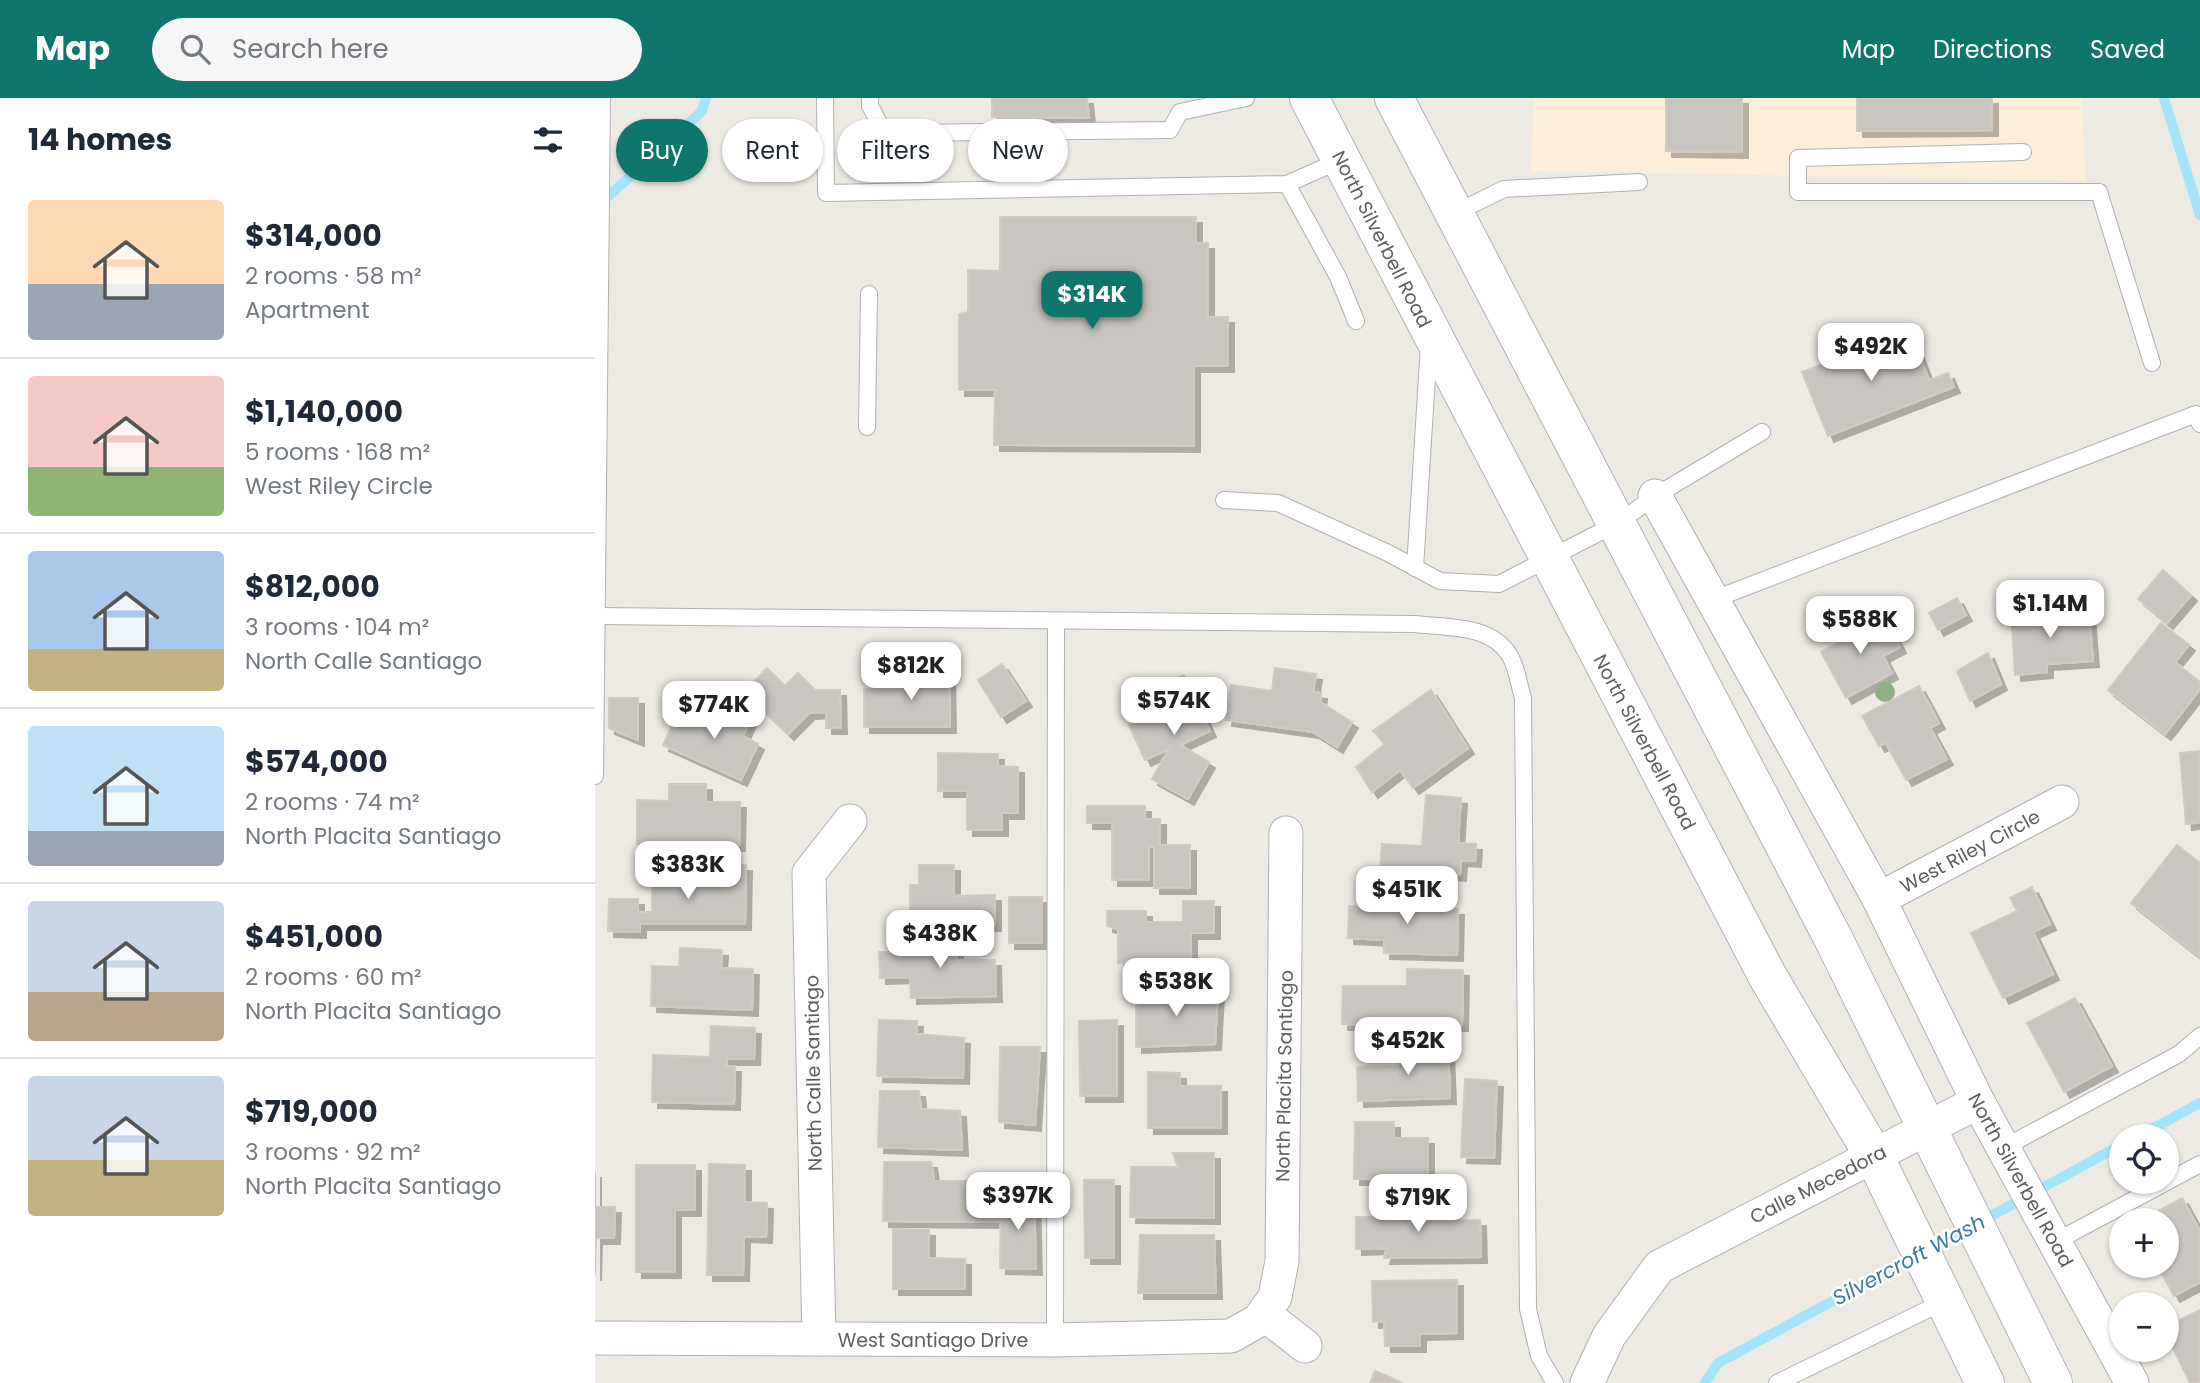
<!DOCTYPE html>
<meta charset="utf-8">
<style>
body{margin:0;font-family:Poppins,sans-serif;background:#f6f6f7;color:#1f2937;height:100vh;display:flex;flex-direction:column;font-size:26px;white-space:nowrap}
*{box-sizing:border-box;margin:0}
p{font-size:23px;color:#747a83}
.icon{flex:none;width:38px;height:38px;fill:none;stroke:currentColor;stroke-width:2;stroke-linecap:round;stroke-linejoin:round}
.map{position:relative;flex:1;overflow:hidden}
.side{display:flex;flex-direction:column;background:#fff;width:595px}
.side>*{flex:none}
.hud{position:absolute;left:21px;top:21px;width:665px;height:63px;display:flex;gap:14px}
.buttons{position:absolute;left:1514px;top:1026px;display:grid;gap:14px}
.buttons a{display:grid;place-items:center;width:70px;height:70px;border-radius:50%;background:#fff;box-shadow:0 2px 5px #0004;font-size:35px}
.price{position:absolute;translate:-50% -60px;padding:0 16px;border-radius:14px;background:#fff;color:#222;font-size:23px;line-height:46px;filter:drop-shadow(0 2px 4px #0008)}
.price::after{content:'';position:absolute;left:50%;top:42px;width:21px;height:16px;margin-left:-10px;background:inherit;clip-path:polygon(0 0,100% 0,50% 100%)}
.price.current{background:#0f766e;color:#fff}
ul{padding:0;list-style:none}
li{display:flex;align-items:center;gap:21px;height:175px;padding:0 28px}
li+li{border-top:2px solid #e0e1e3}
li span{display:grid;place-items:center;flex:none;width:196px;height:140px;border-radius:7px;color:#555}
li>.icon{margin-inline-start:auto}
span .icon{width:84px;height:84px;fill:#fffc;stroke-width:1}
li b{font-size:30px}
h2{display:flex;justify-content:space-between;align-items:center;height:84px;padding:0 28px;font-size:30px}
.chip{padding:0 24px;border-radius:32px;background:#fff;box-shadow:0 2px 5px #0004;font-size:24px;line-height:63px}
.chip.current{background:#0f766e;color:#fff}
header{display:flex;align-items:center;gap:42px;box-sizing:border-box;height:98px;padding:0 35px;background:#0f766e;color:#fff}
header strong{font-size:33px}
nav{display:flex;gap:38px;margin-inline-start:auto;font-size:24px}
.search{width:490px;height:63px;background:#f6f6f7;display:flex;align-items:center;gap:18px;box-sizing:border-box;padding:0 24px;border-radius:38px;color:#747a83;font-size:26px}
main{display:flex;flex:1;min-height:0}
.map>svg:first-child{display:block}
.commercial{fill:#fceed9}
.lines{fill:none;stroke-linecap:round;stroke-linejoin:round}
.stream{stroke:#a5e5fb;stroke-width:10}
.building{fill:#c8c4c0;stroke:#d1cac2;stroke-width:2;filter:url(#shadow)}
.lane-casing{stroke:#aeb2b5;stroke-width:18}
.street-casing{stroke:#aeb2b5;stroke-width:35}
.secondary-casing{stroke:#b0b4b8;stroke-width:40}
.lane{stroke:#fff;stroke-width:16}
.street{stroke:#fff;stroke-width:33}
.secondary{stroke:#fff;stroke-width:38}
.tree{fill:#90b186}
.labels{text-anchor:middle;stroke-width:5;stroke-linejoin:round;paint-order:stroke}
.street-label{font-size:19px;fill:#5b6063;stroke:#fff}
.water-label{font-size:21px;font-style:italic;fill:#3e7b9b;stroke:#fff}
</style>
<header>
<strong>Map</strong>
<div class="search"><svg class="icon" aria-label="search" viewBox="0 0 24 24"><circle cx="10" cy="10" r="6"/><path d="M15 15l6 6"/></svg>Search here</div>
<nav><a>Map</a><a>Directions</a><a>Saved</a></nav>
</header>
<main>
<section class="side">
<h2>14 homes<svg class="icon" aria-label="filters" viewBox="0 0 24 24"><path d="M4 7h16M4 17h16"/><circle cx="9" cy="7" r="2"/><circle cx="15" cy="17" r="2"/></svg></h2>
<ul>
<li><span style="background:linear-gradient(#ffd9b3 60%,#9aa5b1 0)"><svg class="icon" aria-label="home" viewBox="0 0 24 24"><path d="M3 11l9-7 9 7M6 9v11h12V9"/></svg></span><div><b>$314,000</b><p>2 rooms · 58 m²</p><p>Apartment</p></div></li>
<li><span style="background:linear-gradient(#f6c9c9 65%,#8fb573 0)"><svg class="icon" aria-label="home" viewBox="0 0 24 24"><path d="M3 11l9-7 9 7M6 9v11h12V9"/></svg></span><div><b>$1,140,000</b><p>5 rooms · 168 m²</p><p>West Riley Circle</p></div></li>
<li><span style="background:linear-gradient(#a9c7e8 70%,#c2b280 0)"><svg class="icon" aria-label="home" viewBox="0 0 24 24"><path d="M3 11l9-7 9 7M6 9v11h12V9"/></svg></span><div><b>$812,000</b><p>3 rooms · 104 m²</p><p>North Calle Santiago</p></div></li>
<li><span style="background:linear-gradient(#bfe0f5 75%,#9aa5b1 0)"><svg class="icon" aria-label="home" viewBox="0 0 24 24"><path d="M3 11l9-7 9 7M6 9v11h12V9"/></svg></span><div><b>$574,000</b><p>2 rooms · 74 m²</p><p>North Placita Santiago</p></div></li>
<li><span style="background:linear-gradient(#c9d6e8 65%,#b9a48a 0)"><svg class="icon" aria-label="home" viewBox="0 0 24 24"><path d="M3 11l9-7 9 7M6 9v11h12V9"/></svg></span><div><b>$451,000</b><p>2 rooms · 60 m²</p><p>North Placita Santiago</p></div></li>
<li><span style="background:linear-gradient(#c9d6e8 60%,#c2b280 0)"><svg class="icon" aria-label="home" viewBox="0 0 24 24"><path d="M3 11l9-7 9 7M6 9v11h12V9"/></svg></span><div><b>$719,000</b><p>3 rooms · 92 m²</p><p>North Placita Santiago</p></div></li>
</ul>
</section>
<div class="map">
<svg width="1605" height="1285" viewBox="0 0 1605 1285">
<defs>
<filter id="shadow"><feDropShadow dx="6" dy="6" stdDeviation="0" flood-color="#0004"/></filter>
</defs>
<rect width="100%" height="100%" fill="#ede9e3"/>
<path class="commercial" d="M939 0H1486L1491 83 936 73Z"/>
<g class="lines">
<g class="stream">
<path d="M1569 0 1605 117"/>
<path d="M6 105 107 13 111 0"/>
<path d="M1544 1038 1605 1005"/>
<path d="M1385 1124 1526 1047"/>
<path d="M1333 1152 1372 1131"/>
<path d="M1110 1285 1123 1265 1319 1159"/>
</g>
</g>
<g class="building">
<path d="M397 0H492L494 20 397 19Z"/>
<path d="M1071 0H1147V54L1071 53Z"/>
<path d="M1262 0H1397V32L1262 33Z"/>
<path d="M405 119H601V145H613V219H633V268H599V348L399 347 400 292H364V216L373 214V172L405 173Z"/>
<path d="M1314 232 1334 282 1353 275 1359 289 1233 338 1207 274Z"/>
<path d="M1568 472 1596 497 1572 525 1543 501Z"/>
<path d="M1362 500 1371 517 1343 532 1334 515Z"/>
<path d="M1455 512 1456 517 1494 514 1498 563 1452 566V574L1420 577 1416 514Z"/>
<path d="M1290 521 1305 549 1288 558 1297 575 1251 600 1226 554 1244 544 1238 532 1256 522 1264 535Z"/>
<path d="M1566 525 1594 547 1580 564 1605 584V591L1570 636 1513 592Z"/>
<path d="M1393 555 1406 586 1375 603 1362 573Z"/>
<path d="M407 566 431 603 406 619 383 582Z"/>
<path d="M172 570 190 588 203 575 220 592H245L246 630H231V614L214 615 193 636 149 594Z"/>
<path d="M354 570 355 629H269V591H313V571Z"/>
<path d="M680 570 721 576 718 594 726 595 725 604 757 624 742 649 718 634 631 622 636 587 677 593Z"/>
<path d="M589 577 615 633 585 647 614 664 593 701 557 681 574 651 550 662 534 627 570 611 561 590Z"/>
<path d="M1324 588 1344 625 1335 630 1352 661 1311 682 1291 645 1284 648 1267 618Z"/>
<path d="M836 592 873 650 818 690 805 672 777 694 761 669 790 646 778 633Z"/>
<path d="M14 600H43V642L14 630Z"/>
<path d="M121 607 155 622 148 638 163 646 146 682 68 647 85 611 113 624Z"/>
<path d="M1605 653V724L1591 726 1585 655Z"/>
<path d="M343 655 403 656V668L423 669V715H407V732H372V693H343Z"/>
<path d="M74 686H111V704H145L144 747 42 746V702L74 703Z"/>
<path d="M831 697 866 700 863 745 881 746 880 763 866 762 865 777 785 771 787 746 827 748Z"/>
<path d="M492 708H550V721H565V747H595V790H559V749H554V782H517V725H492Z"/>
<path d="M1582 747 1605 765V859L1536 805Z"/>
<path d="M97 767H151L150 826H45V834L13 833 14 801H43V814H57V786H97Z"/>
<path d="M324 767H359V798L400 797V827L315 828V787H324Z"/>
<path d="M1437 789 1455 826 1438 834 1458 876 1408 900 1376 835 1422 813 1415 800Z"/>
<path d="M793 792 827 793 826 810 863 811 862 857 789 855V842L753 840 754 808 793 809Z"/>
<rect x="414" y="799" width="33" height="46"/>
<path d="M588 803H619V835H596V864L523 865V831L512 828V813H551V824H588Z"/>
<path d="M362 840V862H400L401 898 316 900 315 879 285 880 284 854H315V841Z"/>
<path d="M85 850 127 852 126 870 158 871 157 912 56 908 57 868 84 869Z"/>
<path d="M812 871 868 872 867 927 747 926 748 888H812Z"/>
<path d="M541 892 623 893 620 946 541 949Z"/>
<path d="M1480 900 1517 968 1469 994 1432 925Z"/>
<path d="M284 922 322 923 321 936 369 940 368 980 282 978Z"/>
<path d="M522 922V998H485L484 923Z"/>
<path d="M116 928 160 930 159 961H132L131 968H140L139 1006 57 1004 58 957 115 959Z"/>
<path d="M405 949H445L440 1027 404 1024Z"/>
<path d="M853 949 855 1000 763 1003 762 969 805 968 804 951Z"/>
<path d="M553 974 585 975V988H626V1030H553Z"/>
<path d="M870 981 902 983 899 1060 866 1059Z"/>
<path d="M285 993H324L326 1011 365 1013 367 1052 283 1049Z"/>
<path d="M760 1024H799V1040H833V1081H759Z"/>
<path d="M578 1055H619V1120L535 1119 536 1069H583Z"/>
<path d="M289 1064H336L339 1083H380V1097L406 1098V1124L288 1123Z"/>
<path d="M114 1066 150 1067V1104L172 1105 171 1139 149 1138 148 1177H112Z"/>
<path d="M41 1067H100V1112H80V1174H41Z"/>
<path d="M0 1073V1109H20L19 1140H1L0 1177Z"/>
<path d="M489 1082H519V1160H490Z"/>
<path d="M439 1096 441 1171 405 1170 406 1098Z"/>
<path d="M1587 1100 1605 1133V1184L1579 1198 1562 1167H1572V1122H1547Z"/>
<path d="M799 1101H827L828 1123 885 1122 886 1159 789 1160 792 1150 761 1151V1119H799Z"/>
<path d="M298 1131 334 1132V1160L370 1161V1191H298Z"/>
<path d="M545 1137H619L621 1195H543Z"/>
<path d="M862 1182V1235L825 1236V1248H790L789 1223 778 1224 777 1183Z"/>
<path d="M1605 1212V1285H1595L1572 1238V1228Z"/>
<path d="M780 1273 808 1285H775Z"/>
</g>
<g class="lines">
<g class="lane-casing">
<g id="lane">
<path d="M230 0 231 95 692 86 746 62"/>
<path d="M275 0V8L287 30 301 35 575 32 585 14 651 0"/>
<path d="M1428 54 1203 60V94H1504L1557 265"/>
<path d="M692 86 743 179 761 223"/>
<path d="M860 115 909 91 1044 84"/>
<path d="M272 329 274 196"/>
<path d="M629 402 683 405 793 455 845 483 904 486 1023 425 1060 398 1167 334"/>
<path d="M820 470 834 247"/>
<path d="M1117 502 1601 316 1605 326"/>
<path d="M2 518 820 526C853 530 896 526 915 558 922 570 924 587 928 600L933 1211 944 1258 960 1285"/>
<path d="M0 678 7 0"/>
<path d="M1408 1050 1584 956 1605 938"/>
<path d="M1460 1144 1605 1066"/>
<path d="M460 1242 461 524"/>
<path d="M1182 1285 1350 1203"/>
</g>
</g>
<g class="street-casing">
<g id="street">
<path d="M1060 398 1284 801 1383 1004 1537 1285"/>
<path d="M1284 801 1467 704"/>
<path d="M669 1216 710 1248"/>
<path d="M0 1240 460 1242 636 1238 664 1222 680 1199 687 1163 691 735"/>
<path d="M224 1241 214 775 255 723"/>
<path d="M992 1285 1014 1238 1064 1169 1383 1004"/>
</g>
</g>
<g class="secondary-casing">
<g id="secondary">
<path d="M714 0 1173 879 1279 1058 1390 1285"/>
<path d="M799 0 1238 840 1458 1285"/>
</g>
</g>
<use href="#lane" class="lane"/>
<use href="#street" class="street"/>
<use href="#secondary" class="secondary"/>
</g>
<circle class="tree" cx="1290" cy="594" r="10"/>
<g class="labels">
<g class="street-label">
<text transform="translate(787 141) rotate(63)" y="7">North Silverbell Road</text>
<text transform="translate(1050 644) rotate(62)" y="7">North Silverbell Road</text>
<text transform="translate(1375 753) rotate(-28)" y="7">West Riley Circle</text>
<text transform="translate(218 975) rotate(-91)" y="7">North Calle Santiago</text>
<text transform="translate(689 978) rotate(-89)" y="7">North Placita Santiago</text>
<text transform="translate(1426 1082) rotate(61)" y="7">North Silverbell Road</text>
<text transform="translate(1223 1086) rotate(-27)" y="7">Calle Mecedora</text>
<text x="338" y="1249">West Santiago Drive</text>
</g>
<g class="water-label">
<text transform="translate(1314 1162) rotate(-28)" y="7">Silvercroft Wash</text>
</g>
</g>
</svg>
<div class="buttons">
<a><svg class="icon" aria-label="locate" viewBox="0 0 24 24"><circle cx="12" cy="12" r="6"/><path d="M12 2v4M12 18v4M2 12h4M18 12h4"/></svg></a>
<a>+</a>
<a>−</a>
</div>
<b class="price current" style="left:497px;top:233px">$314K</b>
<b class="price" style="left:1276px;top:285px">$492K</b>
<b class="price" style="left:1455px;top:542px">$1.14M</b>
<b class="price" style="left:1265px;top:558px">$588K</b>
<b class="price" style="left:316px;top:604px">$812K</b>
<b class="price" style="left:579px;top:639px">$574K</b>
<b class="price" style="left:119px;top:643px">$774K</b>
<b class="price" style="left:93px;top:803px">$383K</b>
<b class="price" style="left:812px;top:828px">$451K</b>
<b class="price" style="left:345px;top:872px">$438K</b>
<b class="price" style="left:581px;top:920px">$538K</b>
<b class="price" style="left:813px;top:979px">$452K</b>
<b class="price" style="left:423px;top:1134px">$397K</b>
<b class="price" style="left:823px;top:1136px">$719K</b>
<div class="hud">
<a class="chip current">Buy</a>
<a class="chip">Rent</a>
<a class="chip">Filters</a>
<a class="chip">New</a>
</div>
</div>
</main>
